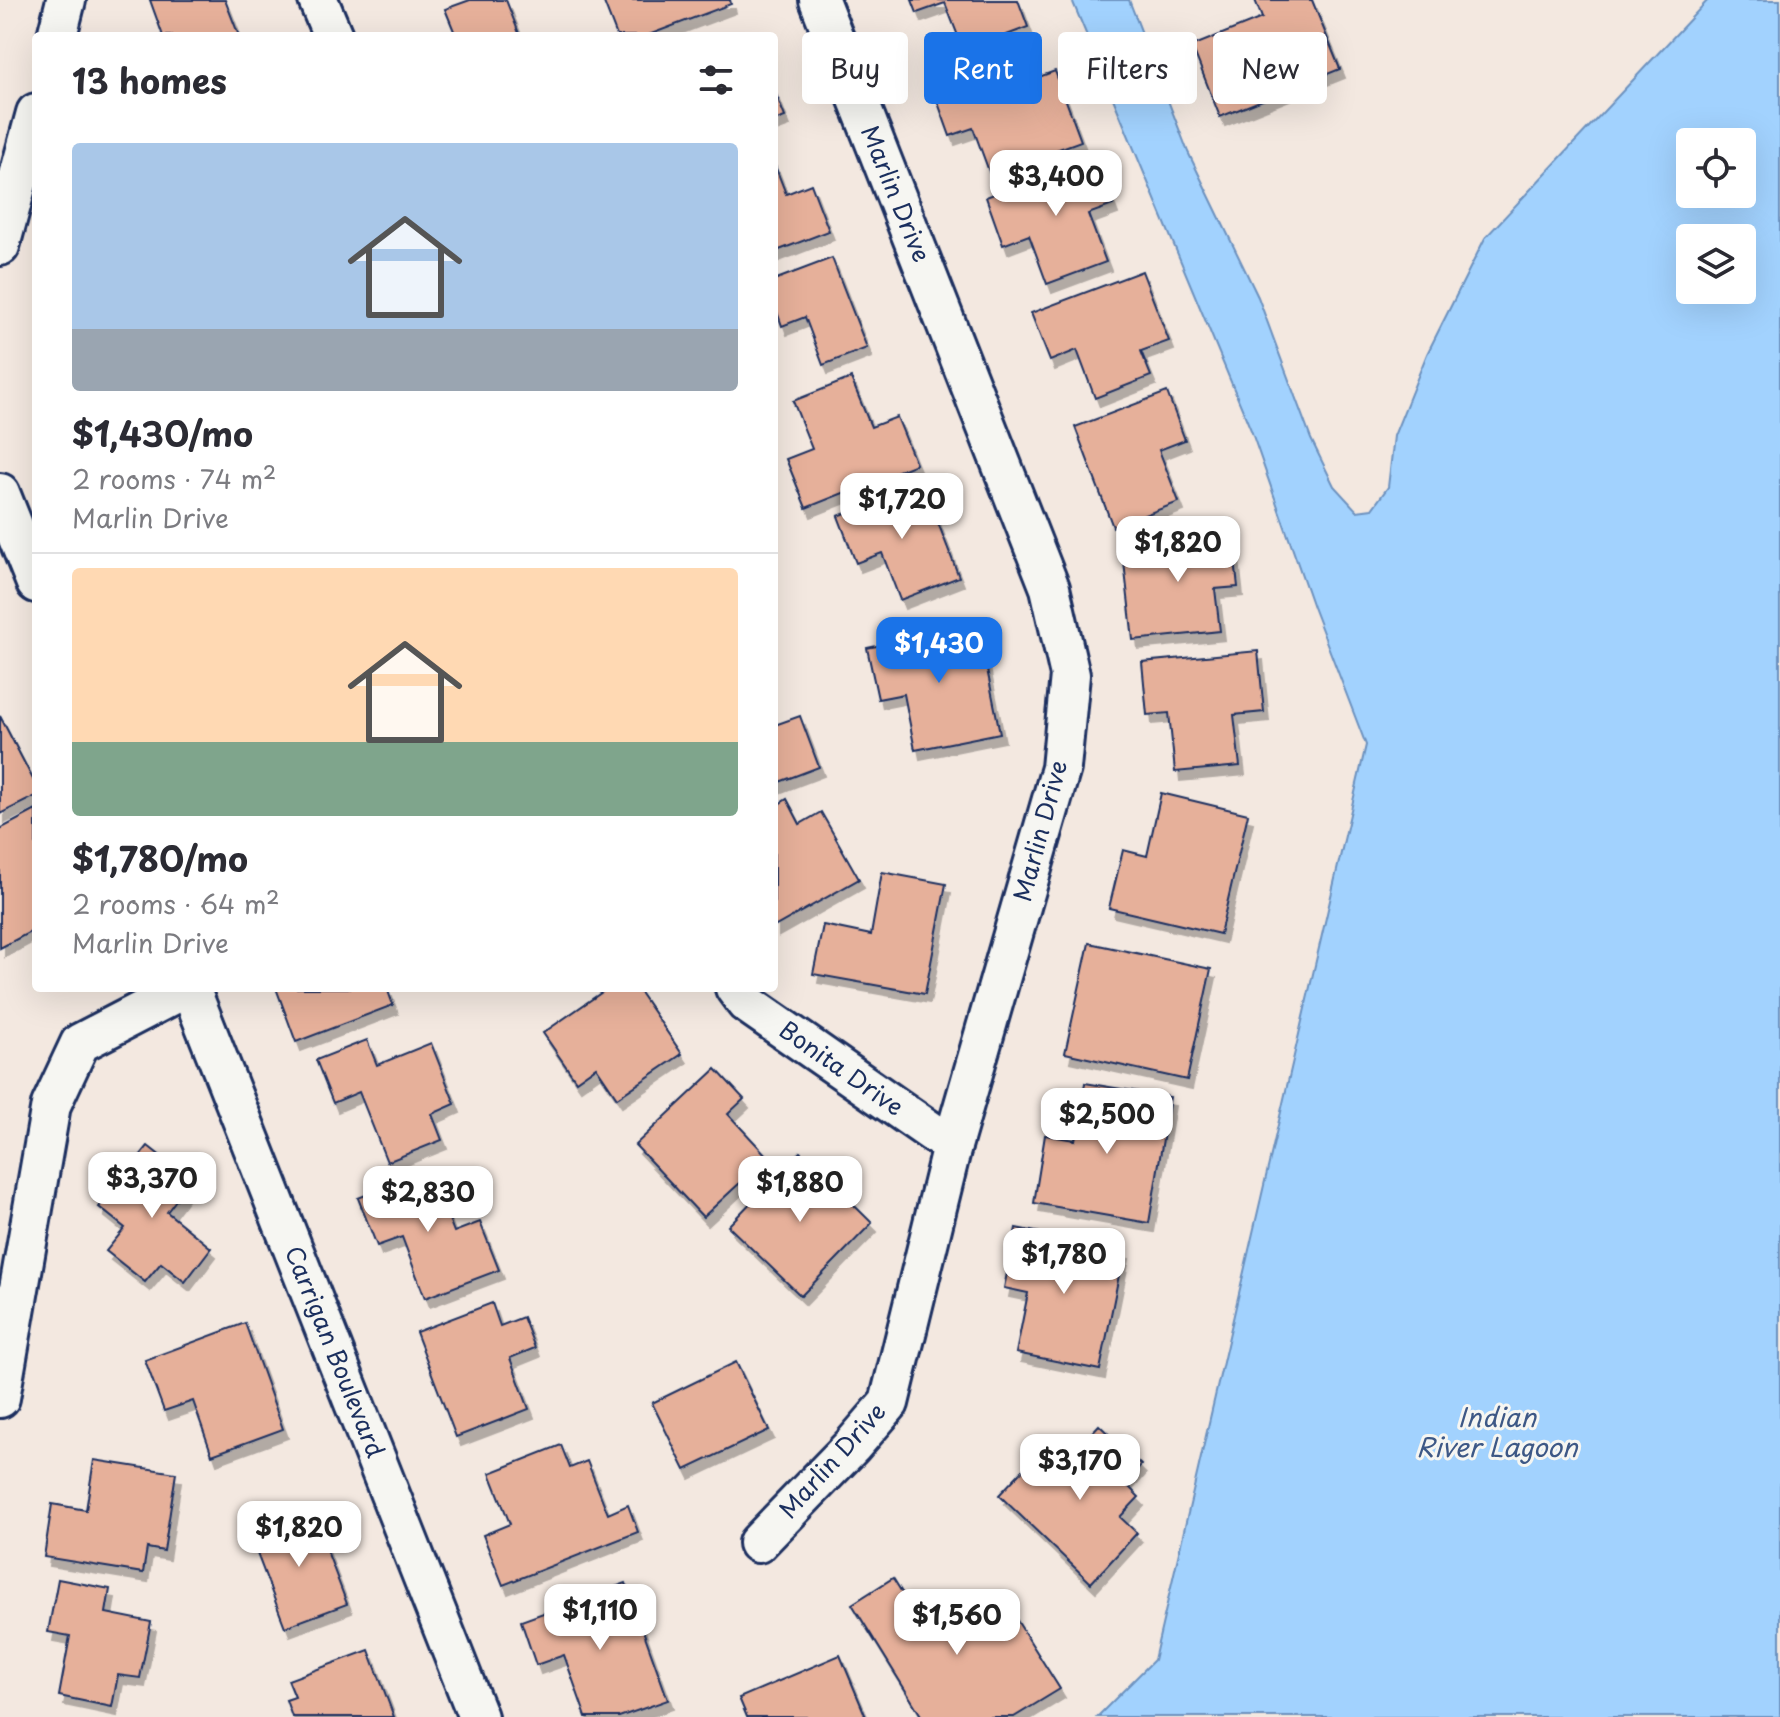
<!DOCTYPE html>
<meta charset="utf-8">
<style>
body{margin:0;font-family:"Playpen Sans",sans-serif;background:#f2f2f3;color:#2b2b33;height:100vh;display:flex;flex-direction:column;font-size:30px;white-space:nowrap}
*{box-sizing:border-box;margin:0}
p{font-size:26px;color:#7c7c81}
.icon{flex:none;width:44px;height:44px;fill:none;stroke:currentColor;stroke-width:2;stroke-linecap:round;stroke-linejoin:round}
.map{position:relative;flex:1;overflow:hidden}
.sheet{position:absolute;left:32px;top:32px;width:746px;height:960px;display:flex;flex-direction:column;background:#fff;border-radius:8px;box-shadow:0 8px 32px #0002}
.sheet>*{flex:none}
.hud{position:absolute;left:802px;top:32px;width:760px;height:72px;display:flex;gap:16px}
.fabs{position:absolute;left:1676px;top:128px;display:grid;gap:16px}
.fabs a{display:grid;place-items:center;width:80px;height:80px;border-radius:8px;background:#fff;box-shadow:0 8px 32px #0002;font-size:40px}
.price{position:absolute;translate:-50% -68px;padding:0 18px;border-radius:16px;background:#fff;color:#222;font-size:26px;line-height:52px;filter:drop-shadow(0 2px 4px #0008)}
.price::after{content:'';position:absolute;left:50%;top:48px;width:24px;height:18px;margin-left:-12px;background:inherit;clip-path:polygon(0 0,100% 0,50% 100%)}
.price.on{background:#1a73e8;color:#fff}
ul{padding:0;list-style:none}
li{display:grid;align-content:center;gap:16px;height:424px;padding:0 40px}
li+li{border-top:2px solid #e1e1e2}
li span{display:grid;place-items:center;height:248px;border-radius:8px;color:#555}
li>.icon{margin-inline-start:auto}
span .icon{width:144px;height:144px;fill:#fffc;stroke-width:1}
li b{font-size:34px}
h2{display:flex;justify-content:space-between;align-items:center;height:96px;padding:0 40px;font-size:34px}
.chip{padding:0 28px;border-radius:8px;background:#fff;box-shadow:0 8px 32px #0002;font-size:28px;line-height:72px}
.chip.on{background:#1a73e8;color:#fff}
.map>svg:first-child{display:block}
.water{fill:#a2d2fe;stroke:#6c91be;stroke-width:2;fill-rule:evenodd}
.building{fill:#e6b09a;stroke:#1b2f5e;stroke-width:2;filter:url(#shadow)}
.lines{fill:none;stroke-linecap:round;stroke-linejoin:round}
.minor-casing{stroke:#1b2f5e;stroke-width:44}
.minor{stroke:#f6f6f2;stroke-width:38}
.labels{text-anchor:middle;stroke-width:6;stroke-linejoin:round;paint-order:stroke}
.street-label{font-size:24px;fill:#1b2f5e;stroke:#f6f6f2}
.water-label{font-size:26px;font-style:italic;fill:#3d5886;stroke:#f6f6f2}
</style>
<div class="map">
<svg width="1780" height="1717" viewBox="0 0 1780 1717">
<defs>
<filter id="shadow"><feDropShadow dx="5" dy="9" stdDeviation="0" flood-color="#0004"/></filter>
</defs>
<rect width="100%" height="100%" fill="#f3e8e0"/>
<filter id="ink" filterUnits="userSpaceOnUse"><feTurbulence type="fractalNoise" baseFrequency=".0125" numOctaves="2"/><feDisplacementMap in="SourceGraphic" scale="16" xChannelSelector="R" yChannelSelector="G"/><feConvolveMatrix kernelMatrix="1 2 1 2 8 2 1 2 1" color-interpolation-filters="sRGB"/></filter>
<g filter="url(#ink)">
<path class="water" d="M1072 0H1129L1188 152 1258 297 1311 439 1334 486 1357 511 1372 509 1388 487 1394 436 1427 354 1485 238 1708 0H1780V1717H1097L1154 1660 1366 745 1313 607 1251 430ZM1690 142H1742V194H1690ZM1690 238H1742V290H1690Z"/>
<g class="building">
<path d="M150 0H225L239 36H163Z"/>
<path d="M470 0H506L520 36H456L445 9Z"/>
<path d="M603 0H730L731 4 646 36H617Z"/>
<path d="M912 0H1018L1028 27 964 51 945 3 917 13Z"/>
<path d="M1255 0H1312L1340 69 1220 117 1192 46 1262 18Z"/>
<path d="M994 63 1004 90 1055 71 1081 141 990 174 973 128 950 136 932 86Z"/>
<path d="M774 89 785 117 774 121Z"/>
<path d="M1095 156 1113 205 1088 214 1106 262 1047 284 1029 235 1003 245 986 197Z"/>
<path d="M774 163 786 194 811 184 829 231 774 252Z"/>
<path d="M832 258 867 348 823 365 805 317 782 326 774 303V280Z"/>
<path d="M1142 271 1169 341 1141 351 1151 376 1095 398 1077 350 1050 361 1031 313Z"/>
<path d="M851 378 871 427 897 417 916 464 806 508 786 459 812 449 793 401Z"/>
<path d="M1167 392 1185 440 1159 450 1179 502 1113 527 1075 427Z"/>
<path d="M923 484 959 577 900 600 882 553 856 563 838 516Z"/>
<path d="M1232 533 1238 587 1215 589 1220 631 1133 640 1122 545Z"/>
<path d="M978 625 1000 733 915 750 904 694 878 699 867 648Z"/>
<path d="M1258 651 1264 712 1234 715 1240 766 1175 772 1169 713 1147 715 1142 662Z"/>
<path d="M0 716 36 785V796L0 814Z"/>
<path d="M800 716 819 767 774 784V722L775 725Z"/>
<path d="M1161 793 1248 814 1220 934 1109 908 1123 850 1147 856Z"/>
<path d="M787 799 800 824 821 812 859 879 774 927V807Z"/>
<path d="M36 810V929L0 948V829Z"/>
<path d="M882 872 946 884 925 994 813 974 823 925 871 935Z"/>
<path d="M1089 943 1211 969 1187 1080 1065 1053Z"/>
<path d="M276 988H387L393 1005 296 1042Z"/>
<path d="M608 988H637L682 1054 617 1098 596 1067 576 1081 543 1033Z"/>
<path d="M367 1040 377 1065 431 1043 455 1104 432 1114 442 1140 387 1162 359 1092 333 1103 316 1060Z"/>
<path d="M716 1069 744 1099 728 1114 768 1157 703 1217 635 1145Z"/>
<path d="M1085 1083 1170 1097 1149 1223 1034 1203 1045 1135 1075 1140Z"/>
<path d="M148 1146 191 1180 167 1212 211 1248 185 1282 161 1263 145 1282 106 1251 125 1228 99 1207Z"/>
<path d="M800 1152 872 1223 801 1296 728 1226Z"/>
<path d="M430 1170 454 1232 480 1222 499 1270 425 1298 402 1237 377 1246 358 1198Z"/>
<path d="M1016 1228 1124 1250 1100 1370 1016 1353 1028 1293 1004 1288Z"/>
<path d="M492 1303 500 1326 523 1317 535 1348 510 1358 529 1409 456 1437 416 1332Z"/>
<path d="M245 1323 283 1429 212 1455 193 1401 164 1411 145 1360Z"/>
<path d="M736 1362 769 1430 685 1470 652 1403Z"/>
<path d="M1099 1425 1141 1465 1125 1483 1139 1497 1120 1517 1137 1533 1091 1583 999 1495 1038 1454 1056 1471Z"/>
<path d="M561 1445 570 1468 587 1461 608 1514 628 1505 638 1532 503 1585 483 1535 510 1524 490 1473Z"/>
<path d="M94 1460 176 1473 164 1551 147 1548 143 1573 44 1557 52 1504 86 1510Z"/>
<path d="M312 1511 347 1604 285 1627 250 1535Z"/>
<path d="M893 1578 924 1628 974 1597 985 1616 1006 1603 1060 1689 1014 1717H922L852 1604Z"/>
<path d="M58 1579 110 1589 106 1613 151 1622 140 1678 118 1675 112 1707 59 1696 70 1636 48 1632Z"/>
<path d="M626 1583 668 1700 619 1717H586L564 1655 536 1665 521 1621Z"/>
<path d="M369 1650 394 1717H292L286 1700 295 1697 288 1680Z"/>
<path d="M840 1655 866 1717H747L739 1698Z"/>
</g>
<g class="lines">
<g class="minor-casing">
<g id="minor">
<path d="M318 0 333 36"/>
<path d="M57 36 66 0"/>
<path d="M0 246 36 113"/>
<path d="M0 493 36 583"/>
<path d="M190 988 478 1717"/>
<path d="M735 988 746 1003 952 1146"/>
<path d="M0 1398 51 1105 80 1043 186 988"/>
<path d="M758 1543 852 1446 889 1403 952 1146 1061 768 1070 675 1050 588 819 0"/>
</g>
</g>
<use href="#minor" class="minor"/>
</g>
</g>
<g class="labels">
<g class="street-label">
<text transform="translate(895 194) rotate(68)" y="8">Marlin Drive</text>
<text transform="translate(1041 831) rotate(-75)" y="8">Marlin Drive</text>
<text transform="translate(841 1069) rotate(35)" y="8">Bonita Drive</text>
<text transform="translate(334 1352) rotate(68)" y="8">Carrigan Boulevard</text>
<text transform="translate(833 1461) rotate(-48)" y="8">Marlin Drive</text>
</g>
<g class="water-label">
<text x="1497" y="1427">Indian<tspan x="1497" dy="30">River Lagoon</tspan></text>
</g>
</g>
</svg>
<div class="fabs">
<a><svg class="icon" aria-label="locate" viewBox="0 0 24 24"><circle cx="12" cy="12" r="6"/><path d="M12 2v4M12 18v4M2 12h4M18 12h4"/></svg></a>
<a><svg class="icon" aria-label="layers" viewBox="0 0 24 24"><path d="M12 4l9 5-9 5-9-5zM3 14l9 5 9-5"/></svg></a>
</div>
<b class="price" style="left:1056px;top:218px">$3,400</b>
<b class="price" style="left:902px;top:541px">$1,720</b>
<b class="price" style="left:1178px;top:584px">$1,820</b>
<b class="price on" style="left:939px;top:685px">$1,430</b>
<b class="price" style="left:1107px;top:1156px">$2,500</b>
<b class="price" style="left:152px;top:1220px">$3,370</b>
<b class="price" style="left:800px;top:1224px">$1,880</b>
<b class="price" style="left:428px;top:1234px">$2,830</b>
<b class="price" style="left:1064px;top:1296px">$1,780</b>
<b class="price" style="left:1080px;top:1502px">$3,170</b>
<b class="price" style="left:299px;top:1569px">$1,820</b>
<b class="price" style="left:600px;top:1652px">$1,110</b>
<b class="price" style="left:957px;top:1657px">$1,560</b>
<div class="hud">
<a class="chip">Buy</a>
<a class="chip on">Rent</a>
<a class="chip">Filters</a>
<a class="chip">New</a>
</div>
<section class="sheet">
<h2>13 homes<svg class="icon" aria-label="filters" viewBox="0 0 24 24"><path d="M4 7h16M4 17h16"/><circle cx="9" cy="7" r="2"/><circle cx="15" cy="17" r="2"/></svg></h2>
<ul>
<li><span style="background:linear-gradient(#a9c7e8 75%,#9aa5b1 0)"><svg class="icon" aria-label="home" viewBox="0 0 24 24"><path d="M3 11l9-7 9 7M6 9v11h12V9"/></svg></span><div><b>$1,430/mo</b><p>2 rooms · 74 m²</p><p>Marlin Drive</p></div></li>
<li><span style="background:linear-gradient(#ffd9b3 70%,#7fa58c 0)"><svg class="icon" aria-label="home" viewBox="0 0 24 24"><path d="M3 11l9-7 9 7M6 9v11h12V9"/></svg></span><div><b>$1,780/mo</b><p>2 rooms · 64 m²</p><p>Marlin Drive</p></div></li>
</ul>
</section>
</div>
